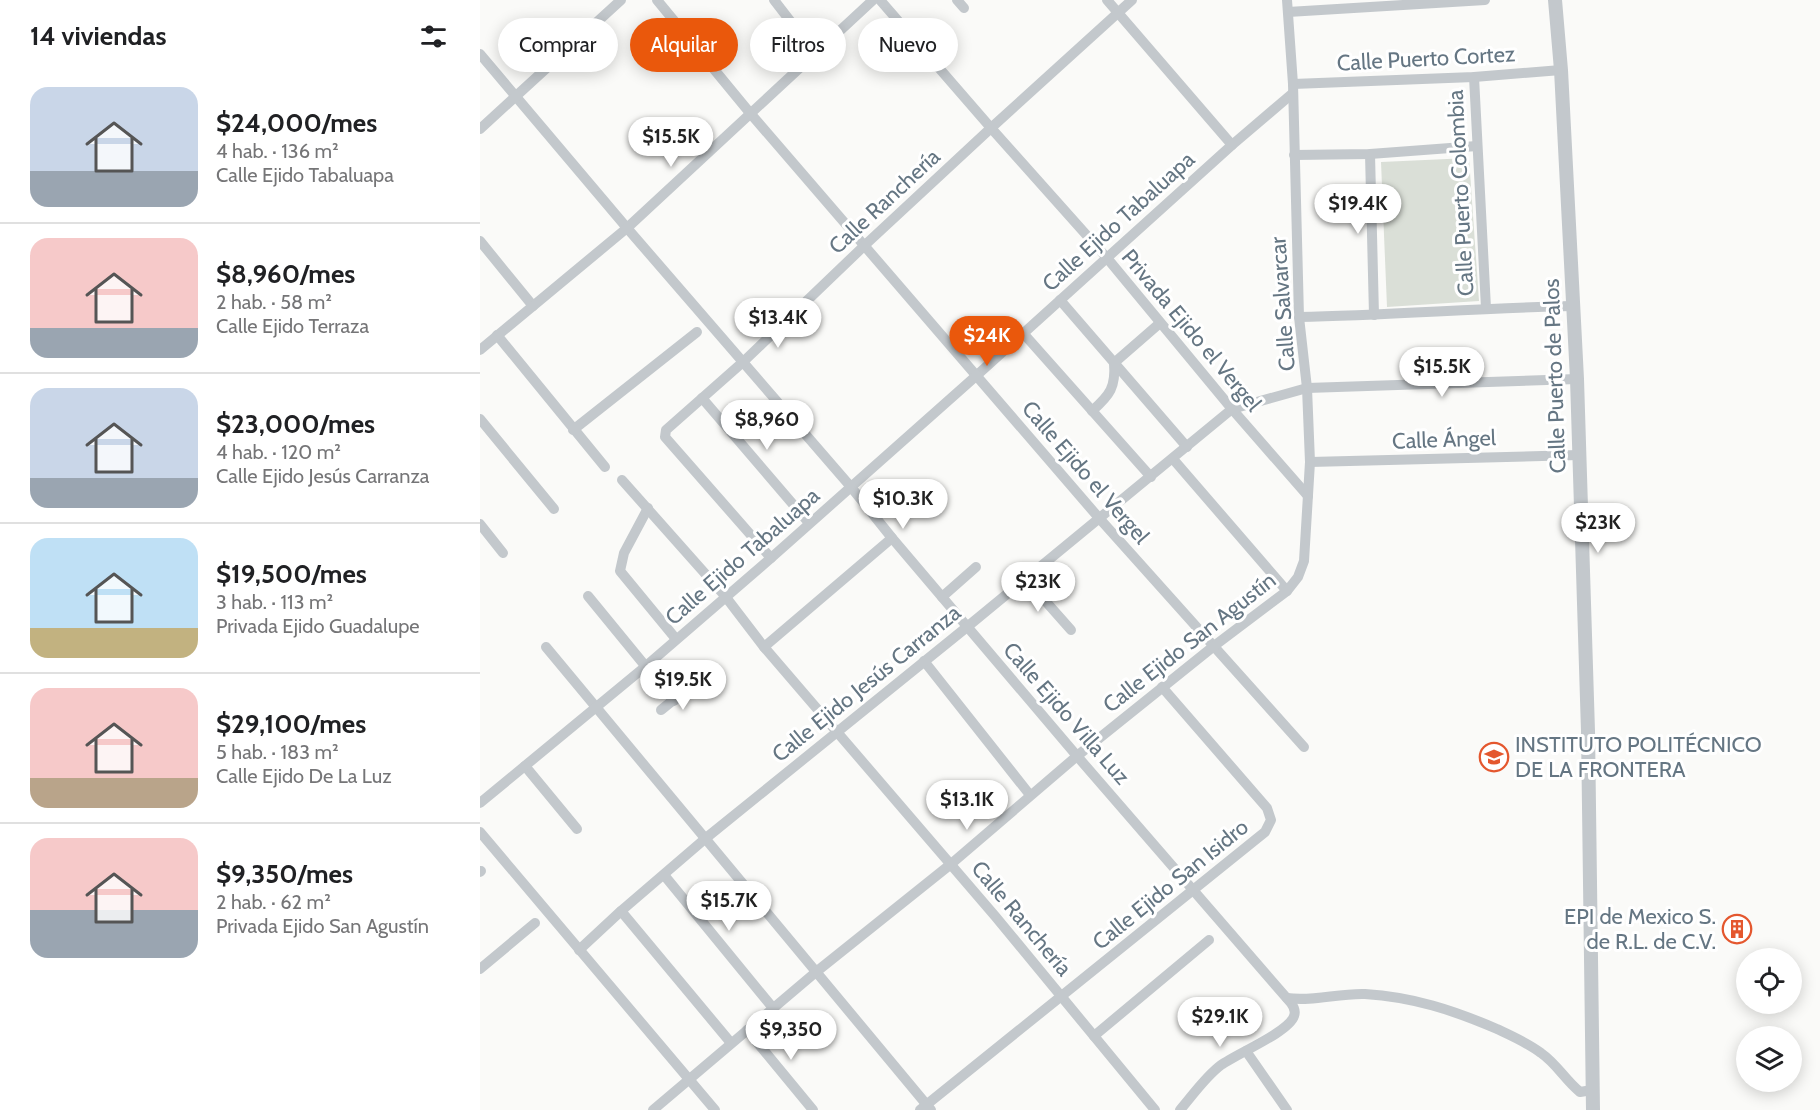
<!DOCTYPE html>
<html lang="es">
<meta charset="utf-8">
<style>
body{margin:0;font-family:Cabin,sans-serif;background:#f2f2f2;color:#202124;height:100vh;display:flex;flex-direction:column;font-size:22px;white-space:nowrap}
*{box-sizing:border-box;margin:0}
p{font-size:20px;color:#757577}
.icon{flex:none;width:33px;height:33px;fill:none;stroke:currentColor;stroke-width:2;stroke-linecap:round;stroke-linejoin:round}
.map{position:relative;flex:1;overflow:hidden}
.panel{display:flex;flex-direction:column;background:#fff;width:480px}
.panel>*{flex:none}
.banner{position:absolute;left:18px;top:18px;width:570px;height:54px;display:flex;gap:12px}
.buttons{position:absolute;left:1256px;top:948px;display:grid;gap:12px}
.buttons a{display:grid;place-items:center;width:66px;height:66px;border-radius:50%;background:#fff;box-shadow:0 3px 15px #0003;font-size:30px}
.price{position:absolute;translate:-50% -51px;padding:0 14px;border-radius:21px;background:#fff;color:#222;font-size:20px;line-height:39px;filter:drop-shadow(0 2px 3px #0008)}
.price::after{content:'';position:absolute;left:50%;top:36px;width:18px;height:14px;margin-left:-9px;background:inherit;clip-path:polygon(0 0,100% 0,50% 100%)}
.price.active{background:#ea580c;color:#fff}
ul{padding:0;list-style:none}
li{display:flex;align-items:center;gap:18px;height:150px;padding:0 30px}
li+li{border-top:2px solid #e0e0e0}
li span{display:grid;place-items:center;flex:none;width:168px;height:120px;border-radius:18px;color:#555}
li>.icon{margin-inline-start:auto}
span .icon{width:72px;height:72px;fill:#fffc;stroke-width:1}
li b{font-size:26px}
h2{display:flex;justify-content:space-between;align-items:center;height:72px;padding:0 30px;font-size:26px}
.chip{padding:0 21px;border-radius:27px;background:#fff;box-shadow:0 3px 15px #0003;font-size:21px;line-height:54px}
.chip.active{background:#ea580c;color:#fff}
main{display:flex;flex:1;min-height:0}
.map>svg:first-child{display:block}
.green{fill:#dadfd7}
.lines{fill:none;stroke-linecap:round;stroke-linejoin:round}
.minor{stroke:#c3c8cc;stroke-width:10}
.tertiary{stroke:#c3c8cc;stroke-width:14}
.labels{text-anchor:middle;stroke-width:6;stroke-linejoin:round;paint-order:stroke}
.street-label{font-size:22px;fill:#657683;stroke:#fff}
.poi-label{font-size:22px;fill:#657683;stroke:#fff;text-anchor:start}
</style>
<main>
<section class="panel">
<h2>14 viviendas<svg class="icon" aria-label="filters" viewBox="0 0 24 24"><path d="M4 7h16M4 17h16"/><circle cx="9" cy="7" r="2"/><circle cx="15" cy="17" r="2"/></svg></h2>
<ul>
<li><span style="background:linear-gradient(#c9d6e8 70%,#9aa5b1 0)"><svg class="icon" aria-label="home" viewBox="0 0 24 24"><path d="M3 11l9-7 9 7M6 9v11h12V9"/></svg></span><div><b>$24,000/mes</b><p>4 hab. · 136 m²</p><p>Calle Ejido Tabaluapa</p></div></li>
<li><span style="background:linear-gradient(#f6c9c9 75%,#9aa5b1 0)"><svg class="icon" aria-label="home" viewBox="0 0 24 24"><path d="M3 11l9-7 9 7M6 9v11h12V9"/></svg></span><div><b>$8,960/mes</b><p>2 hab. · 58 m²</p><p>Calle Ejido Terraza</p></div></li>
<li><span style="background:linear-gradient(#c9d6e8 75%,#9aa5b1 0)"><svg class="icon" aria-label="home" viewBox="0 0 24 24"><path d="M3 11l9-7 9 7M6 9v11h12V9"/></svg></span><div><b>$23,000/mes</b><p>4 hab. · 120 m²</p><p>Calle Ejido Jesús Carranza</p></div></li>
<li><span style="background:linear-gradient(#bfe0f5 75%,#c2b280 0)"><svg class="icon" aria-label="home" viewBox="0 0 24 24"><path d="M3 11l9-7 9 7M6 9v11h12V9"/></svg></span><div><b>$19,500/mes</b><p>3 hab. · 113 m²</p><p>Privada Ejido Guadalupe</p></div></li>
<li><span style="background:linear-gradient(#f6c9c9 75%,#b9a48a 0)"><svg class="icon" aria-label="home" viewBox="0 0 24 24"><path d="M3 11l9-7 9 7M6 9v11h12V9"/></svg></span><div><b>$29,100/mes</b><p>5 hab. · 183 m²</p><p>Calle Ejido De La Luz</p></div></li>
<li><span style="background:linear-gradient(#f6c9c9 60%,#9aa5b1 0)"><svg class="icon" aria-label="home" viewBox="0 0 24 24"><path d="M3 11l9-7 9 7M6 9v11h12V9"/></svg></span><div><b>$9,350/mes</b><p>2 hab. · 62 m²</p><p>Privada Ejido San Agustín</p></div></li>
</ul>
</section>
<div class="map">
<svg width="1340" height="1110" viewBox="0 0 1340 1110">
<rect width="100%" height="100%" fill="#fafaf8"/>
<path class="green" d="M989 158 999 301 907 307 901 162Z"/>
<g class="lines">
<g class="minor">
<path d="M177 0 270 113 619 518 824 747"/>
<path d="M294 0 335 53"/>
<path d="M400 0 511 128 627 258 752 409 828 496"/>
<path d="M477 0 484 8"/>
<path d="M627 0 752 145"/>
<path d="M808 12 1005 0"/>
<path d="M0 54 147 228 371 487 412 538 597 756 811 1003C814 1007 816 1011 814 1016 809 1032 756 1054 741 1065 725 1077 713 1095 700 1110"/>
<path d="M994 77 1006 308"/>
<path d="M813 84 994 77 1081 70"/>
<path d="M0 129 141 0"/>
<path d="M890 154 894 315"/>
<path d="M814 155 890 154 997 146"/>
<path d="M0 241 53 306"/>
<path d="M580 300 707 447"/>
<path d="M819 317C911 315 1002 308 1093 306"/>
<path d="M543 333 671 477"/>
<path d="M17 335 125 467"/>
<path d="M0 350 147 228 393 0"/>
<path d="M222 398 329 523"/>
<path d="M612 411C630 395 636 387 634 363L680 323"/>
<path d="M0 419 74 509"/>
<path d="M93 430 217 332"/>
<path d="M693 459 807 591"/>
<path d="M830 462 1099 455"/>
<path d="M142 480 245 596 284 647 515 916 675 1110"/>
<path d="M168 508 144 553 140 571 196 639"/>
<path d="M0 524 23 553"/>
<path d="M291 558 185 437 186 430 263 362 385 245 511 128 652 0"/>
<path d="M545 578 591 630"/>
<path d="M108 596 194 701"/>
<path d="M462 597 496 567"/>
<path d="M66 647 451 1110"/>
<path d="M284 647 412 538"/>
<path d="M444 661 550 795"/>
<path d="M181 710 207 689"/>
<path d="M45 766 97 829"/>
<path d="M0 803 166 666 291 558 496 376 752 145 813 93"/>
<path d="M0 832 235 1110"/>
<path d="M0 872 1 871"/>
<path d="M184 875 293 1008"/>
<path d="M141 911 251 1043"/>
<path d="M99 950 141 911 226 838 487 627 752 409 827 388 1097 379"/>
<path d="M0 969 55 923"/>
<path d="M807 998C833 1002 858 993 885 994 933 997 973 1010 1017 1029 1032 1036 1048 1043 1061 1053 1077 1064 1085 1080 1100 1092L1112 1090"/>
<path d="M267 1030 333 1110"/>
<path d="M614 1036 729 940"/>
<path d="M766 1051 807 1110"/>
<path d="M173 1110 336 972 471 864 597 756 734 646 807 591 818 577 824 561 830 462 827 388 819 317 813 84 807 0"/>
<path d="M440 1110 785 832 791 820 787 808 682 687"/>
</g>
<path class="tertiary" d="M1075 0 1081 70 1097 379 1108 731 1113 1110"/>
</g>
<defs>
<g id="university-ring" transform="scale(1.5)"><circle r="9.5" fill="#fff" stroke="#e4572e" stroke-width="1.5"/><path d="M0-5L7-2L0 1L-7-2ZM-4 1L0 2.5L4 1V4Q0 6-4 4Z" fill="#e4572e"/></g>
<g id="building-ring" transform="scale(1.5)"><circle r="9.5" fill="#fff" stroke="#e4572e" stroke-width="1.5"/><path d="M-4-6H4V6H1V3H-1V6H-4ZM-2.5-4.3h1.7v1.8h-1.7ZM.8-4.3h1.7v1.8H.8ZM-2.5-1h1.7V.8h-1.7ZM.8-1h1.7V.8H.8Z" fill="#e4572e"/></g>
</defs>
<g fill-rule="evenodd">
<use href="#university-ring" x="1014" y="757"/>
<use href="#building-ring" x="1257" y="929"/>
</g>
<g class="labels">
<g class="street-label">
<text transform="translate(946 58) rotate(-3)" y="8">Calle Puerto Cortez</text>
<text transform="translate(980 193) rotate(-93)" y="8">Calle Puerto Colombia</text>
<text transform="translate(404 201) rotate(-43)" y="8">Calle Ranchería</text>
<text transform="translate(638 221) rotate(-42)" y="8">Calle Ejido Tabaluapa</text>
<text transform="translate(802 304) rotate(-94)" y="8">Calle Salvarcar</text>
<text transform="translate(712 330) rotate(50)" y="8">Privada Ejido el Vergel</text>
<text transform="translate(1074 376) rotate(-92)" y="8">Calle Puerto de Palos</text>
<text transform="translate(964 439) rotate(-2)" y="8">Calle Ángel</text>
<text transform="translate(606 472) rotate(49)" y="8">Calle Ejido el Vergel</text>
<text transform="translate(262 556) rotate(-41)" y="8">Calle Ejido Tabaluapa</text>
<text transform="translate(709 642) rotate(-38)" y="8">Calle Ejido San Agustín</text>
<text transform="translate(386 683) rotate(-39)" y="8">Calle Ejido Jesús Carranza</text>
<text transform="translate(587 713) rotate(49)" y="8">Calle Ejido Villa Luz</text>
<text transform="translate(690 884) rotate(-39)" y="8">Calle Ejido San Isidro</text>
<text transform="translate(542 918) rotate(50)" y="8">Calle Ranchería</text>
</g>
<g class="poi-label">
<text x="1035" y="752">INSTITUTO POLITÉCNICO<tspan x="1035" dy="25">DE LA FRONTERA</tspan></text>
<text x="1236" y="924" text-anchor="end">EPI de Mexico S.<tspan x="1236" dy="25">de R.L. de C.V.</tspan></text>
</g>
</g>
</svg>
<div class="buttons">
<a><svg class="icon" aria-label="locate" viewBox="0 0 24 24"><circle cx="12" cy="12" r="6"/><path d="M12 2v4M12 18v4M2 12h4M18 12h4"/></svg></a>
<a><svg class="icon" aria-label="layers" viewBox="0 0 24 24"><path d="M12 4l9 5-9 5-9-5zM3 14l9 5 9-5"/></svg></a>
</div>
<b class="price" style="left:191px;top:168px">$15.5K</b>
<b class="price" style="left:878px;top:235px">$19.4K</b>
<b class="price" style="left:298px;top:349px">$13.4K</b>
<b class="price active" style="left:507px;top:367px">$24K</b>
<b class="price" style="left:962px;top:398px">$15.5K</b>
<b class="price" style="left:287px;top:451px">$8,960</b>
<b class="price" style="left:423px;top:530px">$10.3K</b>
<b class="price" style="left:1118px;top:554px">$23K</b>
<b class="price" style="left:558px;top:613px">$23K</b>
<b class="price" style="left:203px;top:711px">$19.5K</b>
<b class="price" style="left:487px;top:831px">$13.1K</b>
<b class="price" style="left:249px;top:932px">$15.7K</b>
<b class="price" style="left:740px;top:1048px">$29.1K</b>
<b class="price" style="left:311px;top:1061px">$9,350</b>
<div class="banner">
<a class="chip">Comprar</a>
<a class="chip active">Alquilar</a>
<a class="chip">Filtros</a>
<a class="chip">Nuevo</a>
</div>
</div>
</main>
